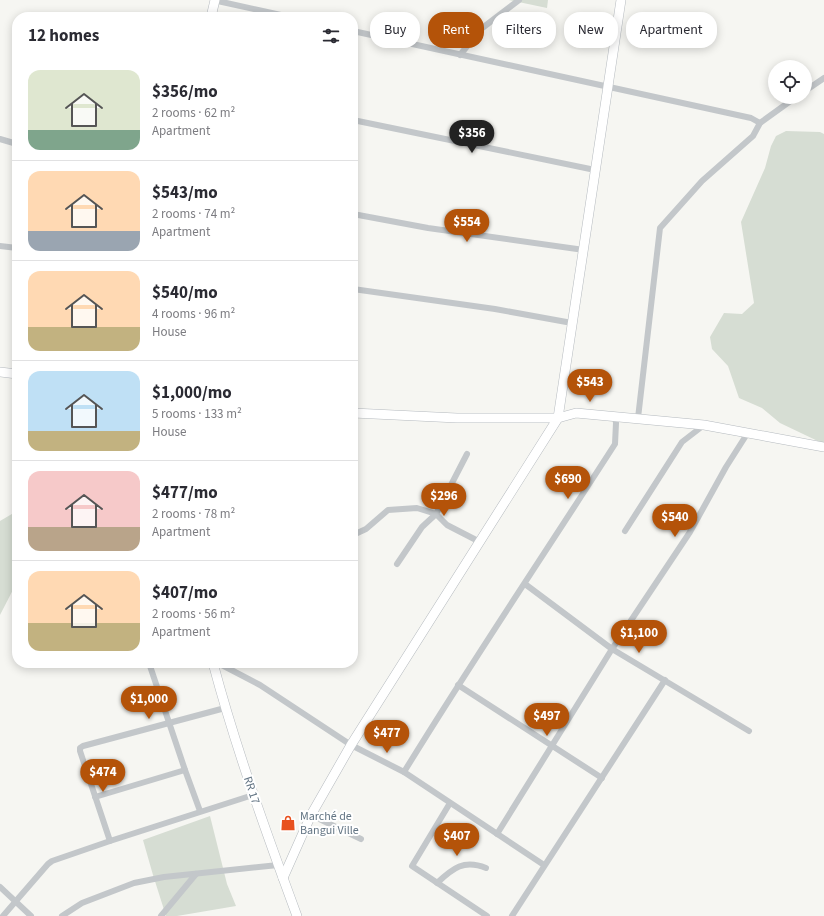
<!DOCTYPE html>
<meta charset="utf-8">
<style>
body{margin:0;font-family:"Source Sans 3",sans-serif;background:#f2f2f3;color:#2b2b33;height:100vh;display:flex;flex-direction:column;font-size:15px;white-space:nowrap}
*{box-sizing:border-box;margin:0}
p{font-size:13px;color:#7c7c81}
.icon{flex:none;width:22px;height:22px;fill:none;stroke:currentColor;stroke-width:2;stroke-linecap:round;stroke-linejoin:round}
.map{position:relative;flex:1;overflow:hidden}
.drawer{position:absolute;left:12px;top:12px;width:346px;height:656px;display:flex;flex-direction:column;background:#fff;border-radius:16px;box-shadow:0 2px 10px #0003}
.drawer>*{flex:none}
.top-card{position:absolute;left:370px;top:12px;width:380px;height:36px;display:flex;gap:8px}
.controls{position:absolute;left:768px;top:60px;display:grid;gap:8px}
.controls a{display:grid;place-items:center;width:44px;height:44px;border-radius:50%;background:#fff;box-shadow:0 2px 10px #0003;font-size:20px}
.price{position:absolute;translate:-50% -34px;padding:0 9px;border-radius:14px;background:#b45309;color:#fff;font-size:13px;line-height:26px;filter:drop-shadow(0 1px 2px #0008)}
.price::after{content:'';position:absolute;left:50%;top:24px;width:12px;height:9px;margin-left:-6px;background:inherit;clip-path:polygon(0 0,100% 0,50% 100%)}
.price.active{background:#222;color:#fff}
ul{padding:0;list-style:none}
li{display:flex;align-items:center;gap:12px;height:100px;padding:0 16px}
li+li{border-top:1px solid #e1e1e2}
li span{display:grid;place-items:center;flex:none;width:112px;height:80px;border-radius:12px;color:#555}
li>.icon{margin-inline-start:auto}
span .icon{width:48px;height:48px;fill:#fffc;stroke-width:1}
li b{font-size:17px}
h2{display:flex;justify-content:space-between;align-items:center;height:48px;padding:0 16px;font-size:17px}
.chip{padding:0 14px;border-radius:16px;background:#fff;box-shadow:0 2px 10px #0003;font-size:14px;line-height:36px}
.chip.active{background:#b45309;color:#fff}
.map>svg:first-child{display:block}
.green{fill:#d6ddd3}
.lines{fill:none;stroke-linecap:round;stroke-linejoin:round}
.secondary-casing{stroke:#b5babf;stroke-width:10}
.street{stroke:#c3c7ca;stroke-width:6}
.secondary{stroke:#fff;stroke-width:9}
.labels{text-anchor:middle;stroke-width:4;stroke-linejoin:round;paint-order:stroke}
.street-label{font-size:12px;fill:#637584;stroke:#fff}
.poi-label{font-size:12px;fill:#637584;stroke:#fff;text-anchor:start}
</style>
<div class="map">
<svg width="824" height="916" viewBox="0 0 824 916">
<rect width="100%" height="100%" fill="#f6f6f2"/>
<g class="green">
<path d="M509 0H548L547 8Z"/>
<path d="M786 131 820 132 824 134V444L780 423 762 408 739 398 728 366 712 349 710 337 724 313 742 314 754 303 741 222 765 168 771 146 776 136Z"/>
<path d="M17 511V582L0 615V521Z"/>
<path d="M210 816 227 884 236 906 177 916H166L153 875 143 840Z"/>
</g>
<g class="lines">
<g class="secondary-casing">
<g id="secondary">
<path d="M211 17 215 0"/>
<path d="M0 372 17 374"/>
<path d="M353 413 457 418H558L576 413 704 425 824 447"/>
<path d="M213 663C236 749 266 832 297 916"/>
<path d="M283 878 311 815 351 745 558 418 621 0"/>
</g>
</g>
<g class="street">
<path d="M213 0 290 17"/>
<path d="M353 31 751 118 760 123"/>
<path d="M460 55 481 29 519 0"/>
<path d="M805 91 824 78"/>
<path d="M353 120 595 170"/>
<path d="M0 139 17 144"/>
<path d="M353 214 428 228 584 250"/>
<path d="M0 246 17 248"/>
<path d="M353 289 495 309 572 323"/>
<path d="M638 418 660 228 702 181 753 136 760 123 796 97"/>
<path d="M625 531 682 442 704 425"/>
<path d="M353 535 366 529 388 510 417 508 436 514 447 525 480 542"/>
<path d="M397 564 422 527 436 514 467 454"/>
<path d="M525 584 612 649 749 731"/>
<path d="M149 663 185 770 200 811"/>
<path d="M218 663 260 685 351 745 404 772 544 865"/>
<path d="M458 685 602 778"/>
<path d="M404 772C472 661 545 553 615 444L616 423 615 416"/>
<path d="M95 797 185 770"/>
<path d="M450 803 412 866 487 916"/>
<path d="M311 815 361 839"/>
<path d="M497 834 612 649 690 532 726 467 747 434"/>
<path d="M110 841 80 751V748L83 746 225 708"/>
<path d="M437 883C453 868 464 859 486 868"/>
<path d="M0 887 31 916"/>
<path d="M3 916 48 864 52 861 110 841 253 795"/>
<path d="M62 916 82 903 134 883 164 877 278 865"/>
<path d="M161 916 196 874"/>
<path d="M512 916 665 680"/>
</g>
<use href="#secondary" class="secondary"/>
</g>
<defs>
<g id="shop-bare" transform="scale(1.2)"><path d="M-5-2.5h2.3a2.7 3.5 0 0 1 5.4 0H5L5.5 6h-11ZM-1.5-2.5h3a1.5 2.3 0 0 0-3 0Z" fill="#e8511f" stroke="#fff" stroke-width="2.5" paint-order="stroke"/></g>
</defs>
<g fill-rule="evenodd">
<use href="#shop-bare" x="288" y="823"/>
</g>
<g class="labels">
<g class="street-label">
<text transform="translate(252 790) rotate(72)" y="4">RR 17</text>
</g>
<g class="poi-label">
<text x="300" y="820">Marché de<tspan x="300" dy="14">Bangui Ville</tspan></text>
</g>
</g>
</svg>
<div class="controls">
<a><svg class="icon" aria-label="locate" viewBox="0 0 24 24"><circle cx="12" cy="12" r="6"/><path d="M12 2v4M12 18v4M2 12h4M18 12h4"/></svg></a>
</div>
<b class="price active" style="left:472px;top:154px">$356</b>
<b class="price" style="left:467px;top:243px">$554</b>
<b class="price" style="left:590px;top:403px">$543</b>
<b class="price" style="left:568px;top:500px">$690</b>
<b class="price" style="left:444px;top:517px">$296</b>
<b class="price" style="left:675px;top:538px">$540</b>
<b class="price" style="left:639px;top:654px">$1,100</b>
<b class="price" style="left:149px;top:720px">$1,000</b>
<b class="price" style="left:547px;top:737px">$497</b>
<b class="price" style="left:387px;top:754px">$477</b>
<b class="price" style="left:103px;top:793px">$474</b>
<b class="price" style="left:457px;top:857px">$407</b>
<div class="top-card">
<a class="chip">Buy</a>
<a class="chip active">Rent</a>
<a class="chip">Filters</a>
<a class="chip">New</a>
<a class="chip">Apartment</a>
</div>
<section class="drawer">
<h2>12 homes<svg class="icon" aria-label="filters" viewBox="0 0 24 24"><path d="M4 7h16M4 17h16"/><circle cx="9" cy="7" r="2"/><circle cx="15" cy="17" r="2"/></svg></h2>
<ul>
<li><span style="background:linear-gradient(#dfe7d0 75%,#7fa58c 0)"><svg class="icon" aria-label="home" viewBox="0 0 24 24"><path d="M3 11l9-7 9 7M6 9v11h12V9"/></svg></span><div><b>$356/mo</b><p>2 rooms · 62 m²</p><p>Apartment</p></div></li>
<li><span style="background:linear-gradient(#ffd9b3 75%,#9aa5b1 0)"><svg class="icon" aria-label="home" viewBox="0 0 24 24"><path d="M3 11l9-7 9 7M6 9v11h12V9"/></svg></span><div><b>$543/mo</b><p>2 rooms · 74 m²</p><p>Apartment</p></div></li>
<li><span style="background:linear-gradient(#ffd9b3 70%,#c2b280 0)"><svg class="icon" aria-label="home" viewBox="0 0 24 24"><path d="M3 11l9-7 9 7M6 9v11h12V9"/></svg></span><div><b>$540/mo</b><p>4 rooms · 96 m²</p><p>House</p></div></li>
<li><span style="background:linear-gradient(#bfe0f5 75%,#c2b280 0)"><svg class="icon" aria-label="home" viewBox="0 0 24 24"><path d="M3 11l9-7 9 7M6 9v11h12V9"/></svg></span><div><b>$1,000/mo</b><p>5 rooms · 133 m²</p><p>House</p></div></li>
<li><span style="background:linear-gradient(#f6c9c9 70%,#b9a48a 0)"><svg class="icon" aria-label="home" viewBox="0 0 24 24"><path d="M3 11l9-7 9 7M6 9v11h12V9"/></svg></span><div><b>$477/mo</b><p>2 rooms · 78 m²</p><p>Apartment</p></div></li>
<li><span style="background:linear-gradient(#ffd9b3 65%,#c2b280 0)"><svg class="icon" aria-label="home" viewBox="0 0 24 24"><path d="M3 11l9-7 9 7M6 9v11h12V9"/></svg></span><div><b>$407/mo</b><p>2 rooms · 56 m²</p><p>Apartment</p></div></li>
</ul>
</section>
</div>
